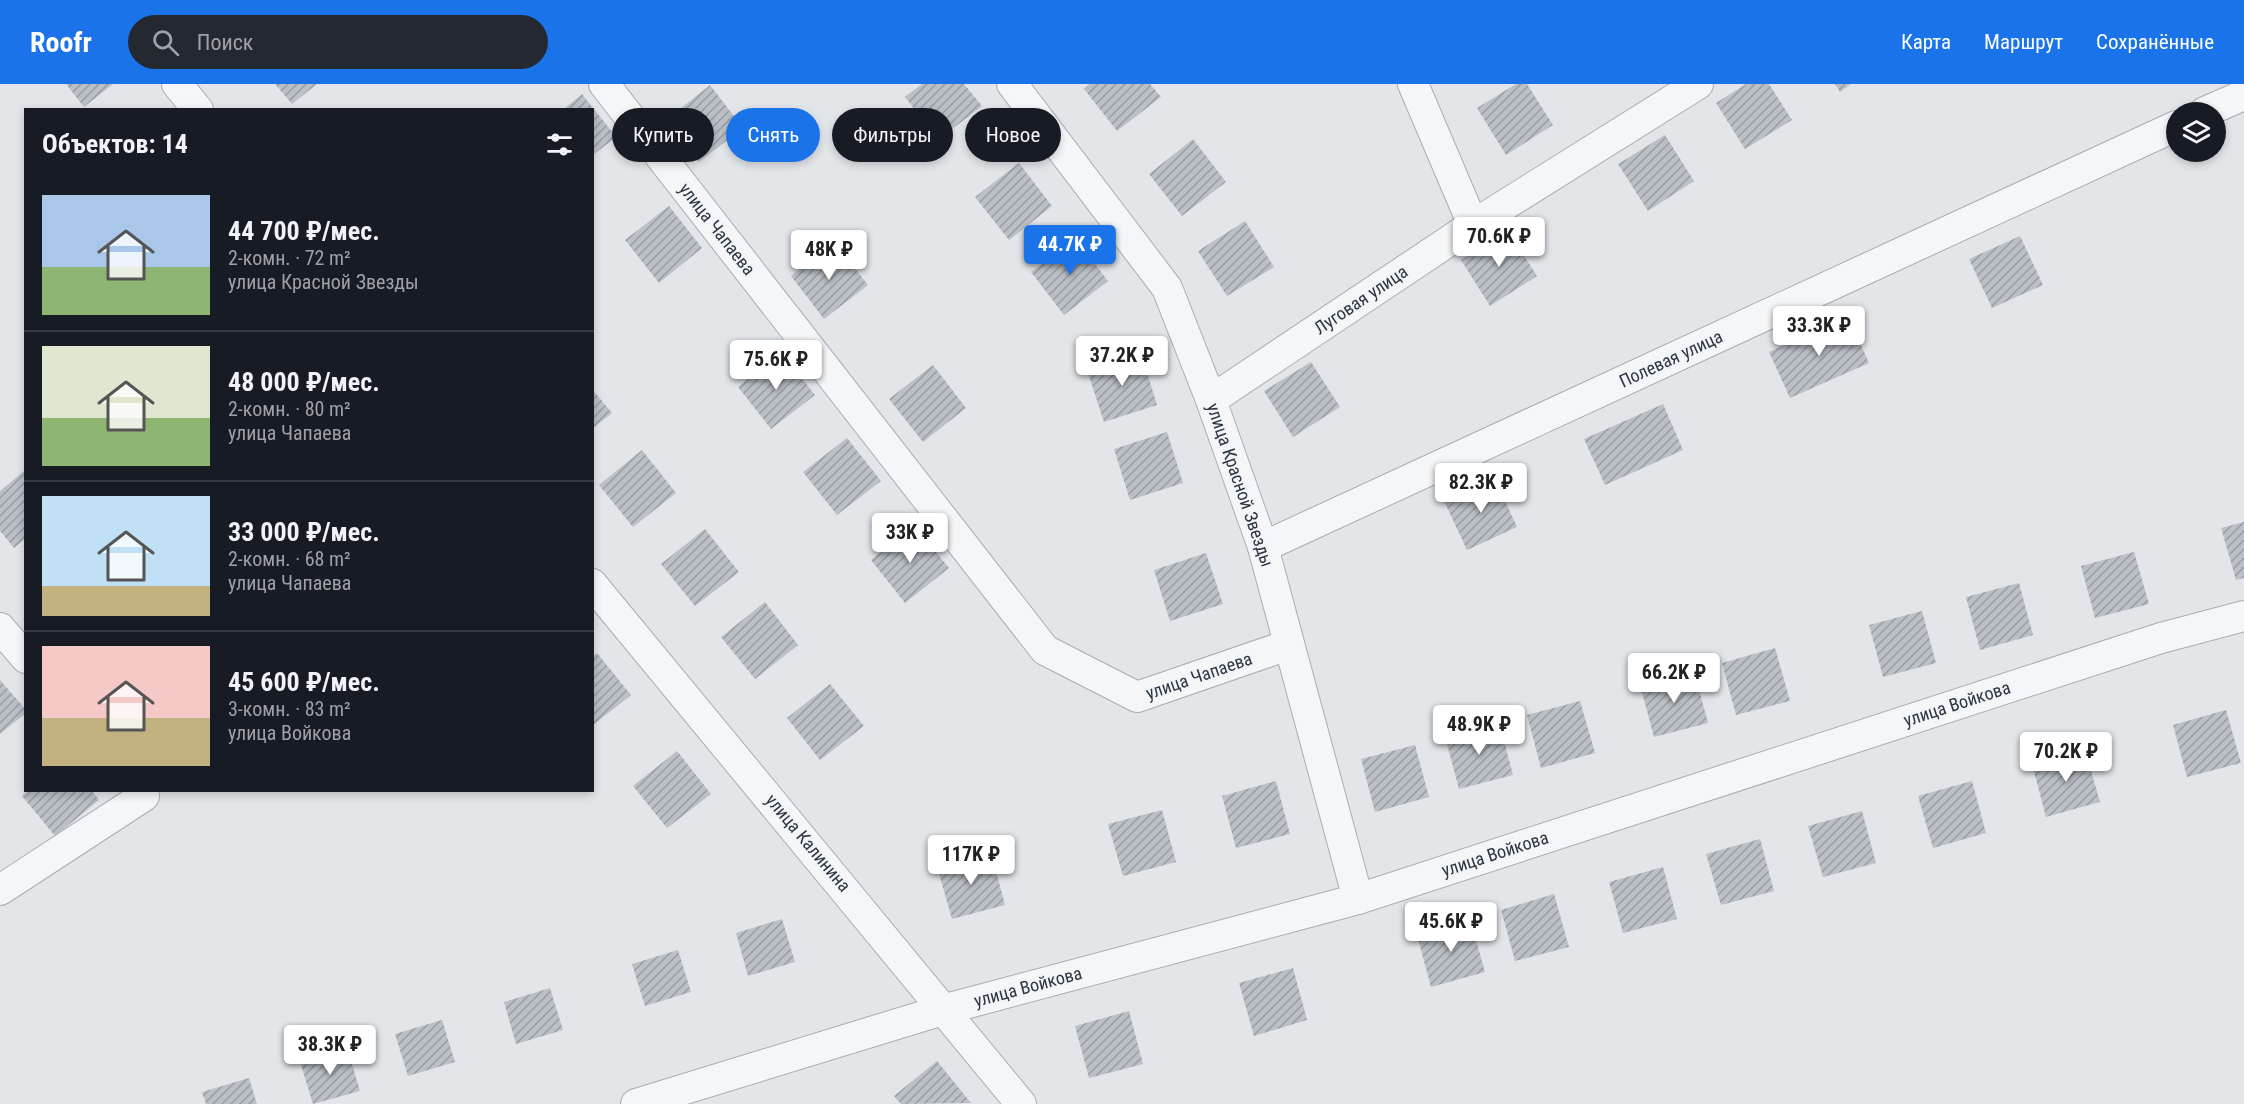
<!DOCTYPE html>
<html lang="ru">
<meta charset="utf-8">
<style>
body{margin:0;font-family:"Roboto Condensed",sans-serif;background:#242831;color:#f1f3f6;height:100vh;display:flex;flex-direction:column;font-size:22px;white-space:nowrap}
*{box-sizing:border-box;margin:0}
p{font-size:20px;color:#9ea1a6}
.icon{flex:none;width:33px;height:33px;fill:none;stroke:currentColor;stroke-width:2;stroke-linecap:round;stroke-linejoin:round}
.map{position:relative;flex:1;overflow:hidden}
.details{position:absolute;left:24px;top:24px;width:570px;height:684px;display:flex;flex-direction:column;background:#171b24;border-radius:0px;box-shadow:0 3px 9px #0003}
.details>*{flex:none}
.banner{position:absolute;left:612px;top:24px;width:570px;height:54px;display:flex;gap:12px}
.fabs{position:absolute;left:2166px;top:18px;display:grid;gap:12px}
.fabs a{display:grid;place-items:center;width:60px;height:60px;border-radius:50%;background:#171b24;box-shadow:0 3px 9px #0003;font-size:30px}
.price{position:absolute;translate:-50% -51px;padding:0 14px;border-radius:6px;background:#fff;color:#222;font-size:20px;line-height:39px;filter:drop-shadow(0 2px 3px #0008)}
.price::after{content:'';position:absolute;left:50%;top:36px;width:18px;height:14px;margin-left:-9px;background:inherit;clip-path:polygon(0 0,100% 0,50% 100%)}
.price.on{background:#1a73e8;color:#fff}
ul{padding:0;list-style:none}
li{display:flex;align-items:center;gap:18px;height:150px;padding:0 18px}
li+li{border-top:2px solid #363941}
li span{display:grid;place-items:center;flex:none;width:168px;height:120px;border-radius:0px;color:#555}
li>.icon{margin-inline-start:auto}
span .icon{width:72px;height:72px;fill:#fffc;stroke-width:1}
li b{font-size:26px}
h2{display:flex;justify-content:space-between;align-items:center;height:72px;padding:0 18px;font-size:26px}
.chip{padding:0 21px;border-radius:27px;background:#171b24;box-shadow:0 3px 9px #0003;font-size:21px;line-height:54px}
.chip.on{background:#1a73e8;color:#fff}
header{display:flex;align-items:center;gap:36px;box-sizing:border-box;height:84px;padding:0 30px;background:#1a73e8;color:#fff}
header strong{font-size:28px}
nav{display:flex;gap:33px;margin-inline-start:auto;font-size:21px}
.search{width:420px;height:54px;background:#242831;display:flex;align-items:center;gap:15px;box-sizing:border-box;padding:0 21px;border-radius:33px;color:#9ea1a6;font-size:22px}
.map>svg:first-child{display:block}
.building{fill:url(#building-hatch)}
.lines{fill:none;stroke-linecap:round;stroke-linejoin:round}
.minor-casing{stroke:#a8adb3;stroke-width:32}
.minor{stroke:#f5f6f8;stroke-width:30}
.labels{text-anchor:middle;stroke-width:4.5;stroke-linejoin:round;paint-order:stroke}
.street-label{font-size:18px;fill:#2c3540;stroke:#f2f5f7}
</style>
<header>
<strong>Roofr</strong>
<div class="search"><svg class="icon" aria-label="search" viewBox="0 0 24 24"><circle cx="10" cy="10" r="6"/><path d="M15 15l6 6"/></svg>Поиск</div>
<nav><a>Карта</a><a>Маршрут</a><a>Сохранённые</a></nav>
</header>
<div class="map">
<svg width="2244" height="1020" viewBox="0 0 2244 1020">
<defs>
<pattern id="building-hatch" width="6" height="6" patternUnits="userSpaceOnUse" patternTransform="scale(1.5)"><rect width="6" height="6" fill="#bac0c6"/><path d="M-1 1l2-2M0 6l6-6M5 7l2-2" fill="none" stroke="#979da2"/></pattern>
</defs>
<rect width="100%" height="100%" fill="#e3e6e9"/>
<g class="building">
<path d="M66 0H113L84 23Z"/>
<path d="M275 0H317L292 20Z"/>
<path d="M922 0H964L982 22 938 56 905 13Z"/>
<path d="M1090 0H1150L1161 13 1117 47 1084 5Z"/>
<path d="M1516 0H1527L1553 41 1506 71 1477 24Z"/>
<path d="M1746 0H1769L1792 36 1745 65 1716 19Z"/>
<path d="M1835 0H1851L1840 8Z"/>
<path d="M710 1 743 44 699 78 666 36Z"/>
<path d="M582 10 616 53 592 72V26H563Z"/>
<path d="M1665 51 1694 97 1648 127 1618 80Z"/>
<path d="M1193 55 1226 98 1182 132 1149 90Z"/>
<path d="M1019 79 1052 122 1009 156 975 113Z"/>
<path d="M669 122 702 164 659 199 625 156Z"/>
<path d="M1245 137 1274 183 1227 212 1198 167Z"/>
<path d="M1508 146 1537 192 1490 222 1461 176Z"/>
<path d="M2020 152 2043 201 1992 224 1969 175Z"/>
<path d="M1075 154 1108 197 1064 231 1031 188Z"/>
<path d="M834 158 868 201 824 235 791 192Z"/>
<path d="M1848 232 1869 279 1790 314 1769 268Z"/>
<path d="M781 268 815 311 771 345 738 303Z"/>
<path d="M1141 269 1157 321 1104 338 1087 286Z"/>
<path d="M1311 278 1340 323 1293 353 1264 307Z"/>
<path d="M933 281 966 324 923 358 889 315Z"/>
<path d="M592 305 612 329 592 345Z"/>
<path d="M1663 320 1683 366 1605 401 1584 355Z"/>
<path d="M1167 348 1183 399 1130 416 1114 365Z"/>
<path d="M847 354 881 397 837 431 803 388Z"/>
<path d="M642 366 676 409 633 443 599 401Z"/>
<path d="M24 387 26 454 14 464 0 447V407Z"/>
<path d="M1494 393 1517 443 1467 466 1444 417Z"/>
<path d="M2244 438V494L2236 496 2221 444Z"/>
<path d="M915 442 949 484 905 519 871 476Z"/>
<path d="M705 445 739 488 695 522 661 480Z"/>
<path d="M2134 468 2149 520 2095 534 2081 482Z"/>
<path d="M1206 469 1223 520 1170 537 1154 486Z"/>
<path d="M2019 499 2033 551 1980 566 1966 513Z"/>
<path d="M765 518 798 561 755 595 721 553Z"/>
<path d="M1922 527 1936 579 1883 593 1869 541Z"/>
<path d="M1775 564 1790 617 1736 631 1722 579Z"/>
<path d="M597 569 631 611 592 642V573Z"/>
<path d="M1694 587 1708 639 1654 653 1640 601Z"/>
<path d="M0 596 26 626V629L0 650Z"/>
<path d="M830 600 864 642 820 676 787 634Z"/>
<path d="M1580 617 1595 669 1541 684 1527 631Z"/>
<path d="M2226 626 2241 679 2187 693 2173 641Z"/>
<path d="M1499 639 1513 691 1459 705 1445 653Z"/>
<path d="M1415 661 1429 713 1375 728 1361 675Z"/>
<path d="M2085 666 2100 718 2046 733 2032 680Z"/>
<path d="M677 667 711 710 667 744 633 702Z"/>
<path d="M1276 697 1290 750 1236 764 1222 712Z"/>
<path d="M1972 697 1986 749 1933 764 1918 712Z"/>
<path d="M28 706H91L99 716 55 752 22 712Z"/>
<path d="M1162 726 1176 778 1123 792 1108 740Z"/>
<path d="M1862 727 1876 779 1823 793 1808 742Z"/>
<path d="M1760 755 1774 807 1721 821 1706 770Z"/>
<path d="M991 768 1005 821 952 835 937 783Z"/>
<path d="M1663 783 1677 835 1623 849 1609 798Z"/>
<path d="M1554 810 1569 863 1515 877 1501 826Z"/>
<path d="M782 835 795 878 748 892 736 849Z"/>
<path d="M1470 835 1485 888 1431 903 1417 851Z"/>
<path d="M678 866 691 908 645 922 632 880Z"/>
<path d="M1293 884 1307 936 1254 952 1239 899Z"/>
<path d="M550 904 563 946 516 960 504 918Z"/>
<path d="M1129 927 1143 980 1089 994 1075 942Z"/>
<path d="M442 936 455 978 408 992 395 950Z"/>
<path d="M347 964 360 1007 313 1020 300 978Z"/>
<path d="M937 977 971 1019 901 1020 894 1012Z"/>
<path d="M249 994 257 1020H206L202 1008Z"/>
</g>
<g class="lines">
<g class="minor-casing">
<g id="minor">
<path d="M177 0 198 26"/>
<path d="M604 0 1045 566 1137 613 1288 561"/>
<path d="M1012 0 1167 204 1211 316 1263 463 1358 815"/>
<path d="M2205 28 2244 11"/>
<path d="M1473 141 1698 0"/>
<path d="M1211 316 1473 141 1413 0"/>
<path d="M1263 463 2176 42"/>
<path d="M592 500 1021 1020"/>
<path d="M0 544 26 574"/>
<path d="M0 806 144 712 139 706"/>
<path d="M636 1020 946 925 1358 815 2161 554 2244 532"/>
</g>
</g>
<use href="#minor" class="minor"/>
</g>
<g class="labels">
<g class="street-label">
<text transform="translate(717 145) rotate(52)" y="6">улица Чапаева</text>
<text transform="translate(1361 216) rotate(-34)" y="6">Луговая улица</text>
<text transform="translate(1671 275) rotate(-25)" y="6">Полевая улица</text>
<text transform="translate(1240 401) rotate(71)" y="6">улица Красной Звезды</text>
<text transform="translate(1199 592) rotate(-19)" y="6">улица Чапаева</text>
<text transform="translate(1957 620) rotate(-18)" y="6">улица Войкова</text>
<text transform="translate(808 759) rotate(50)" y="6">улица Калинина</text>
<text transform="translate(1495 770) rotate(-18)" y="6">улица Войкова</text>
<text transform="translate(1028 903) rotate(-15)" y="6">улица Войкова</text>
</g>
</g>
</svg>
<div class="fabs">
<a><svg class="icon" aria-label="layers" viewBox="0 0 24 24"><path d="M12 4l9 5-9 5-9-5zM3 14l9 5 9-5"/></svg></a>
</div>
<b class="price" style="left:1499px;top:184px">70.6K ₽</b>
<b class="price on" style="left:1070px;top:192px">44.7K ₽</b>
<b class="price" style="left:829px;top:197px">48K ₽</b>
<b class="price" style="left:1819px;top:273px">33.3K ₽</b>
<b class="price" style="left:1122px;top:303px">37.2K ₽</b>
<b class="price" style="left:776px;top:307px">75.6K ₽</b>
<b class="price" style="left:1481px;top:430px">82.3K ₽</b>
<b class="price" style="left:910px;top:480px">33K ₽</b>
<b class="price" style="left:1674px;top:620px">66.2K ₽</b>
<b class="price" style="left:1479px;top:672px">48.9K ₽</b>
<b class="price" style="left:2066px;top:699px">70.2K ₽</b>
<b class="price" style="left:971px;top:802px">117K ₽</b>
<b class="price" style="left:1451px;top:869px">45.6K ₽</b>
<b class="price" style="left:330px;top:992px">38.3K ₽</b>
<div class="banner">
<a class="chip">Купить</a>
<a class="chip on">Снять</a>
<a class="chip">Фильтры</a>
<a class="chip">Новое</a>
</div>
<section class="details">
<h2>Объектов: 14<svg class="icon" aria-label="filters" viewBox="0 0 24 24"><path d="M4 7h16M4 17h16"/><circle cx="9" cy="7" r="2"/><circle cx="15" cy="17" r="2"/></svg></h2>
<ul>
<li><span style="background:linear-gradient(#a9c7e8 60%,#8fb573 0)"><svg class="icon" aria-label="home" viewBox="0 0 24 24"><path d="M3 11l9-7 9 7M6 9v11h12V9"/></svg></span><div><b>44 700 ₽/мес.</b><p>2-комн. · 72 m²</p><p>улица Красной Звезды</p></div></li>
<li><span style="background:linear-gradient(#dfe7d0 60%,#8fb573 0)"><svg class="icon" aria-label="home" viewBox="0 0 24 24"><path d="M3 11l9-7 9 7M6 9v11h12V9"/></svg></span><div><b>48 000 ₽/мес.</b><p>2-комн. · 80 m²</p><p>улица Чапаева</p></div></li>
<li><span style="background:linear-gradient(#bfe0f5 75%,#c2b280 0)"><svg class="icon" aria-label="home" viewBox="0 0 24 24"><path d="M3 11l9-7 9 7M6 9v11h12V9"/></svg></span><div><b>33 000 ₽/мес.</b><p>2-комн. · 68 m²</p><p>улица Чапаева</p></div></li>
<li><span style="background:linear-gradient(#f6c9c9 60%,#c2b280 0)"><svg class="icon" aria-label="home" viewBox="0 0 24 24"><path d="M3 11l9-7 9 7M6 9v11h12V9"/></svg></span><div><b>45 600 ₽/мес.</b><p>3-комн. · 83 m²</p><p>улица Войкова</p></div></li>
</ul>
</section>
</div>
